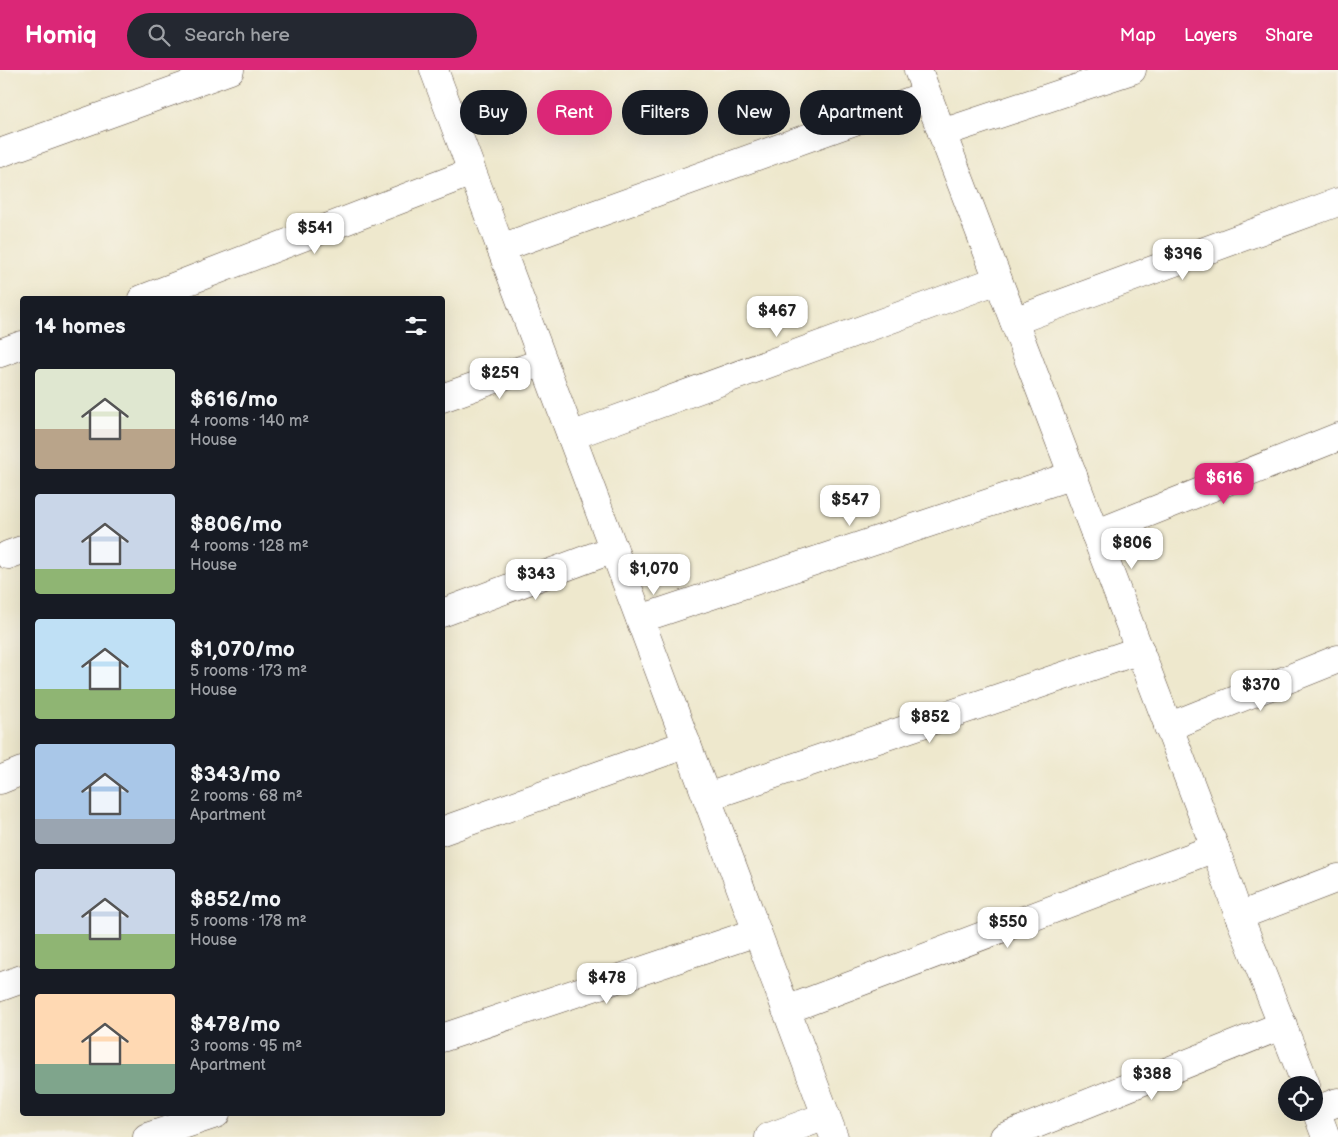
<!DOCTYPE html>
<meta charset="utf-8">
<style>
body{margin:0;font-family:"Balsamiq Sans",sans-serif;background:#242831;color:#f1f3f6;height:100vh;display:flex;flex-direction:column;font-size:19px;white-space:nowrap}
*{box-sizing:border-box;margin:0}
p{font-size:16px;color:#9ea1a6}
.icon{flex:none;width:28px;height:28px;fill:none;stroke:currentColor;stroke-width:2;stroke-linecap:round;stroke-linejoin:round}
.map{position:relative;flex:1;overflow:hidden}
.sheet{position:absolute;left:20px;top:226px;width:425px;height:820px;display:flex;flex-direction:column;background:#171b24;border-radius:5px;box-shadow:0 5px 20px #0002}
.sheet>*{flex:none}
.guide{position:absolute;left:460px;top:20px;width:475px;height:45px;display:flex;gap:10px}
.tools{position:absolute;left:1278px;top:1006px;display:grid;gap:10px}
.tools a{display:grid;place-items:center;width:45px;height:45px;border-radius:50%;background:#171b24;box-shadow:0 5px 20px #0002;font-size:25px}
.price{position:absolute;translate:-50% -42px;padding:0 11px;border-radius:10px;background:#fff;color:#222;font-size:16px;line-height:32px;filter:drop-shadow(0 1px 2px #0008)}
.price::after{content:'';position:absolute;left:50%;top:30px;width:15px;height:11px;margin-left:-8px;background:inherit;clip-path:polygon(0 0,100% 0,50% 100%)}
.price.active{background:#db2777;color:#fff}
ul{padding:0;list-style:none}
li{display:flex;align-items:center;gap:15px;height:125px;padding:0 15px}
li span{display:grid;place-items:center;flex:none;width:140px;height:100px;border-radius:5px;color:#555}
li>.icon{margin-inline-start:auto}
span .icon{width:60px;height:60px;fill:#fffc;stroke-width:1}
li b{font-size:21px}
h2{display:flex;justify-content:space-between;align-items:center;height:60px;padding:0 15px;font-size:21px}
.tag{padding:0 18px;border-radius:22px;background:#171b24;box-shadow:0 5px 20px #0002;font-size:18px;line-height:45px}
.tag.active{background:#db2777;color:#fff}
header{display:flex;align-items:center;gap:30px;box-sizing:border-box;height:70px;padding:0 25px;background:#db2777;color:#fff}
header strong{font-size:24px}
nav{display:flex;gap:28px;margin-inline-start:auto;font-size:18px}
.search{width:350px;height:45px;background:#242831;display:flex;align-items:center;gap:12px;box-sizing:border-box;padding:0 18px;border-radius:28px;color:#9ea1a6;font-size:19px}
.map>svg:first-child{display:block}
.lines{fill:none;stroke-linecap:round;stroke-linejoin:round}
.minor-casing{stroke:#564638;stroke-width:29}
.minor{stroke:#fff;stroke-width:28}
</style>
<header>
<strong>Homiq</strong>
<div class="search"><svg class="icon" aria-label="search" viewBox="0 0 24 24"><circle cx="10" cy="10" r="6"/><path d="M15 15l6 6"/></svg>Search here</div>
<nav><a>Map</a><a>Layers</a><a>Share</a></nav>
</header>
<div class="map">
<svg width="1338" height="1067" viewBox="0 0 1338 1067">
<rect width="100%" height="100%" fill="#f7f3e8"/>
<filter id="ink" filterUnits="userSpaceOnUse"><feTurbulence type="fractalNoise" baseFrequency=".02" numOctaves="2"/><feDisplacementMap in="SourceGraphic" scale="10" xChannelSelector="R" yChannelSelector="G"/><feConvolveMatrix kernelMatrix="1 2 1 2 8 2 1 2 1" color-interpolation-filters="sRGB"/></filter>
<filter id="wash" filterUnits="userSpaceOnUse"><feTurbulence type="fractalNoise" baseFrequency=".0096" numOctaves="4" result="noise"/><feDisplacementMap in="SourceGraphic" scale="20" xChannelSelector="R" yChannelSelector="G"/><feGaussianBlur stdDeviation="1.12" result="paint"/><feColorMatrix in="noise" values="0 0 0 0 0 0 0 0 0 0 0 0 0 0 0 0 0 1.4 0 .05"/><feComposite in="paint" operator="in"/></filter>
<g filter="url(#wash)">
<rect width="100%" height="100%" fill="#eee8cd"/>
</g>
<g filter="url(#ink)">
<g class="lines">
<g class="minor-casing">
<g id="minor">
<path d="M434 0 834 1067"/>
<path d="M918 0 1215 778 1239 846 1306 1015"/>
<path d="M942 63 1132 0"/>
<path d="M0 83 230 0"/>
<path d="M501 178 927 25"/>
<path d="M142 229 472 102"/>
<path d="M1014 251 1338 132"/>
<path d="M0 283 22 275"/>
<path d="M442 328 543 292"/>
<path d="M571 366 998 210"/>
<path d="M1095 464 1338 367"/>
<path d="M8 485 22 480"/>
<path d="M442 543 614 479"/>
<path d="M640 549 1073 405"/>
<path d="M1168 657 1338 589"/>
<path d="M0 710 22 701"/>
<path d="M707 727 1140 580"/>
<path d="M442 761 687 674"/>
<path d="M1239 846 1338 808"/>
<path d="M0 917 22 909"/>
<path d="M786 940 1215 778"/>
<path d="M442 968 757 862"/>
<path d="M1314 1035 1326 1067"/>
<path d="M1316 1040 1338 1032"/>
<path d="M147 1067 216 1044"/>
<path d="M769 1067 826 1046"/>
<path d="M1004 1067 1283 955"/>
</g>
</g>
<use href="#minor" class="minor"/>
</g>
</g>
</svg>
<div class="tools">
<a><svg class="icon" aria-label="locate" viewBox="0 0 24 24"><circle cx="12" cy="12" r="6"/><path d="M12 2v4M12 18v4M2 12h4M18 12h4"/></svg></a>
</div>
<b class="price" style="left:315px;top:185px">$541</b>
<b class="price" style="left:1183px;top:211px">$396</b>
<b class="price" style="left:777px;top:268px">$467</b>
<b class="price" style="left:500px;top:330px">$259</b>
<b class="price active" style="left:1224px;top:435px">$616</b>
<b class="price" style="left:850px;top:457px">$547</b>
<b class="price" style="left:1132px;top:500px">$806</b>
<b class="price" style="left:654px;top:526px">$1,070</b>
<b class="price" style="left:536px;top:531px">$343</b>
<b class="price" style="left:1261px;top:642px">$370</b>
<b class="price" style="left:930px;top:674px">$852</b>
<b class="price" style="left:1008px;top:879px">$550</b>
<b class="price" style="left:607px;top:935px">$478</b>
<b class="price" style="left:1152px;top:1031px">$388</b>
<div class="guide">
<a class="tag">Buy</a>
<a class="tag active">Rent</a>
<a class="tag">Filters</a>
<a class="tag">New</a>
<a class="tag">Apartment</a>
</div>
<section class="sheet">
<h2>14 homes<svg class="icon" aria-label="filters" viewBox="0 0 24 24"><path d="M4 7h16M4 17h16"/><circle cx="9" cy="7" r="2"/><circle cx="15" cy="17" r="2"/></svg></h2>
<ul>
<li><span style="background:linear-gradient(#dfe7d0 60%,#b9a48a 0)"><svg class="icon" aria-label="home" viewBox="0 0 24 24"><path d="M3 11l9-7 9 7M6 9v11h12V9"/></svg></span><div><b>$616/mo</b><p>4 rooms · 140 m²</p><p>House</p></div></li>
<li><span style="background:linear-gradient(#c9d6e8 75%,#8fb573 0)"><svg class="icon" aria-label="home" viewBox="0 0 24 24"><path d="M3 11l9-7 9 7M6 9v11h12V9"/></svg></span><div><b>$806/mo</b><p>4 rooms · 128 m²</p><p>House</p></div></li>
<li><span style="background:linear-gradient(#bfe0f5 70%,#8fb573 0)"><svg class="icon" aria-label="home" viewBox="0 0 24 24"><path d="M3 11l9-7 9 7M6 9v11h12V9"/></svg></span><div><b>$1,070/mo</b><p>5 rooms · 173 m²</p><p>House</p></div></li>
<li><span style="background:linear-gradient(#a9c7e8 75%,#9aa5b1 0)"><svg class="icon" aria-label="home" viewBox="0 0 24 24"><path d="M3 11l9-7 9 7M6 9v11h12V9"/></svg></span><div><b>$343/mo</b><p>2 rooms · 68 m²</p><p>Apartment</p></div></li>
<li><span style="background:linear-gradient(#c9d6e8 65%,#8fb573 0)"><svg class="icon" aria-label="home" viewBox="0 0 24 24"><path d="M3 11l9-7 9 7M6 9v11h12V9"/></svg></span><div><b>$852/mo</b><p>5 rooms · 178 m²</p><p>House</p></div></li>
<li><span style="background:linear-gradient(#ffd9b3 70%,#7fa58c 0)"><svg class="icon" aria-label="home" viewBox="0 0 24 24"><path d="M3 11l9-7 9 7M6 9v11h12V9"/></svg></span><div><b>$478/mo</b><p>3 rooms · 95 m²</p><p>Apartment</p></div></li>
</ul>
</section>
</div>
